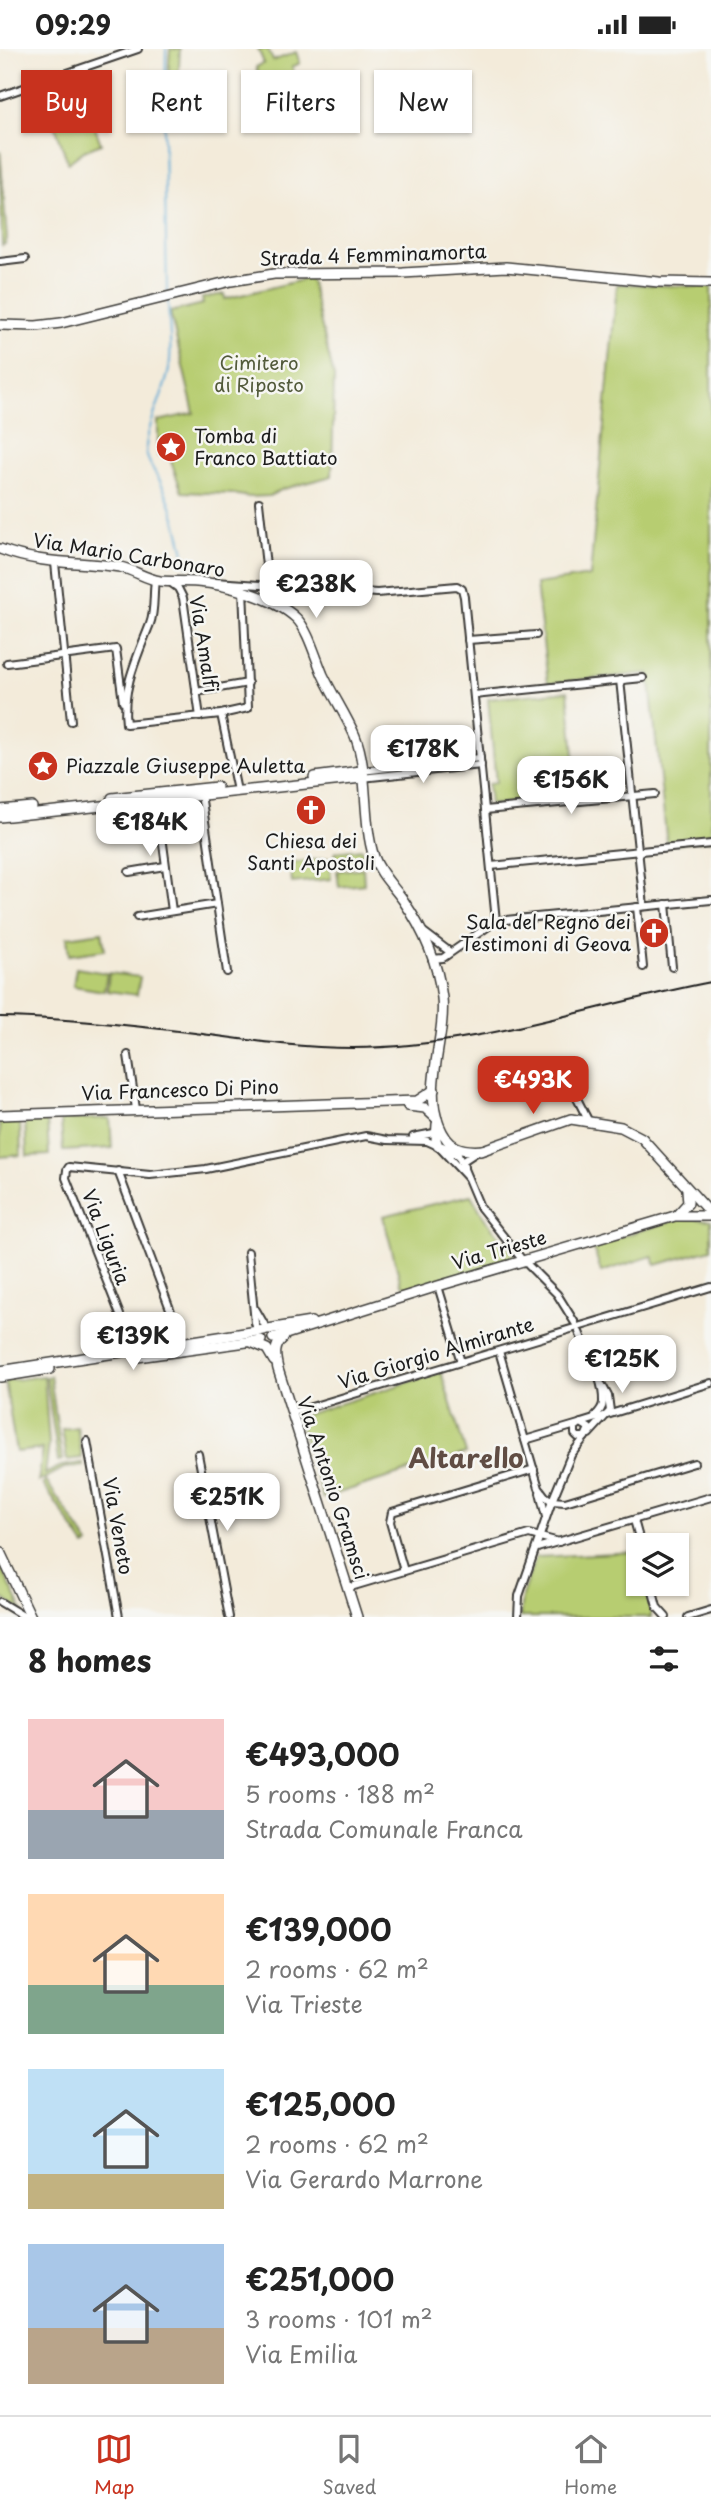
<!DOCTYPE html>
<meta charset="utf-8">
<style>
body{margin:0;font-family:"Playpen Sans",sans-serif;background:#f2f2f2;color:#222;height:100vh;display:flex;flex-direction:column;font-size:26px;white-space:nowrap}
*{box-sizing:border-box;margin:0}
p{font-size:23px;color:#767676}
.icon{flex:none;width:38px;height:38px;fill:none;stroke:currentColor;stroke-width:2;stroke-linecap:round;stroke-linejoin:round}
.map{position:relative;height:1568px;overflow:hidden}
.details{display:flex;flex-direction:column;background:#fff;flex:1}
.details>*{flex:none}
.banner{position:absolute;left:21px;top:21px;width:670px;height:63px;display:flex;gap:14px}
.tools{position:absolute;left:626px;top:1484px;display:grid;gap:14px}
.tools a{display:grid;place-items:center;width:63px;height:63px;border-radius:0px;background:#fff;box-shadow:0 2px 5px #0004;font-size:35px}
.price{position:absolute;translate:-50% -60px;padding:0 16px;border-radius:14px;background:#fff;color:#222;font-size:23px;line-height:46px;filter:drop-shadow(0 2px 4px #0008)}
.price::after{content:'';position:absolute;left:50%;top:42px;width:21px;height:16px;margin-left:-10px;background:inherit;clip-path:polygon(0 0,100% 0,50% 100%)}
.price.active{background:#c8321e;color:#fff}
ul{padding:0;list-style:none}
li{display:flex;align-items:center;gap:21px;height:175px;padding:0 28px}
li span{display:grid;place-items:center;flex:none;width:196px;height:140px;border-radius:0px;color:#555}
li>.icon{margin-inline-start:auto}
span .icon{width:84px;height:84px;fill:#fffc;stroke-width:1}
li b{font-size:30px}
h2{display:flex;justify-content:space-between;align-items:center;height:84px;padding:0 28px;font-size:30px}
.pill{padding:0 24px;border-radius:0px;background:#fff;box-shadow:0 2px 5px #0004;font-size:24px;line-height:63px}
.pill.active{background:#c8321e;color:#fff}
.status{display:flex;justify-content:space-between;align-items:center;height:49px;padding:0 35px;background:#fff;direction:ltr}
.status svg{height:19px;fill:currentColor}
.tabs{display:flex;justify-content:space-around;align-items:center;height:98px;border-top:2px solid #e0e0e0;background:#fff;font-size:19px;color:#767676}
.tabs a{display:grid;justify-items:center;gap:4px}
.tabs .active{color:#c8321e}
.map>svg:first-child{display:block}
.green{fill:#b7cd71;stroke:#6a7446;stroke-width:2}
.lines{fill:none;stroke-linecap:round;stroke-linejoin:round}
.stream{stroke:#5caad6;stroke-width:2}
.street-casing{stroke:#3c3b38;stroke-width:10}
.secondary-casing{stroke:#3c3b38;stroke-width:12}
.street{stroke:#fff;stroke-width:6}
.secondary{stroke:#fff;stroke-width:9}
.rail{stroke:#1c1c1c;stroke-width:2}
.labels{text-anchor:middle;stroke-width:5;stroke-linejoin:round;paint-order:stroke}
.street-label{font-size:19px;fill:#1c1c1c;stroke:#f6f6f2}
.park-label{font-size:19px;fill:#525a3a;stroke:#f6f6f2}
.poi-label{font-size:19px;fill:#1c1c1c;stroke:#f6f6f2;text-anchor:start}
.district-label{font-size:26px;font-weight:bold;fill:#604d44;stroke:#f6f6f2}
</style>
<div class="status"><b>09:29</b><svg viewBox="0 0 49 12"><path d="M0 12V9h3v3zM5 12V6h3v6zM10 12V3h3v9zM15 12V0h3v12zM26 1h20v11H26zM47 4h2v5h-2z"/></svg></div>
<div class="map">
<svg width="711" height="1568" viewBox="0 0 711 1568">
<rect width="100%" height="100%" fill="#f6f6f2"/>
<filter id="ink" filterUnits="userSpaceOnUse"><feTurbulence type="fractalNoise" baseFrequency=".0143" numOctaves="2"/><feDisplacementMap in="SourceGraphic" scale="14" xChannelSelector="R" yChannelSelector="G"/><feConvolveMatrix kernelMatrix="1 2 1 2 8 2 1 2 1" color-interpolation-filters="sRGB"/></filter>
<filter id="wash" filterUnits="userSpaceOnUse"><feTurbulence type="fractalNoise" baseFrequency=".00686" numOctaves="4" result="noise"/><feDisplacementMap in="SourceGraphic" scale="28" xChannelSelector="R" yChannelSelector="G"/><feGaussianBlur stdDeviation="1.57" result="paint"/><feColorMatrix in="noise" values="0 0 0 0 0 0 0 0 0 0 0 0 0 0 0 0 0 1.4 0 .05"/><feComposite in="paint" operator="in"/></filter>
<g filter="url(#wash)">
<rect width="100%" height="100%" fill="#f3ebda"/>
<g class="green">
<path d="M170 0H180L176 73 167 70 165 65Z"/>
<path d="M258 0H268L273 12 296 3 300 14 292 18 303 47 266 51 256 18 264 14Z"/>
<path d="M62 30 66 43 80 38 101 95 84 102 68 114 46 51 58 47 54 34Z"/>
<path d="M0 100 7 190 5 195 2 196Z"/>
<path d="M310 229 334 328 332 427 283 440 269 447 249 448 233 445 182 443 168 404 158 406V372L194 364 170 263 203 255 202 249 224 245 225 250Z"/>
<path d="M617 235 711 238V791L667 796 649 624 548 634 536 535 590 527Z"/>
<path d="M568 642 578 747 490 756 488 735 496 734 488 650Z"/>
<path d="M362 800 363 814 336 816 335 803Z"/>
<path d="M329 809 331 830 292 834 290 814Z"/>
<path d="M363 819 364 835 339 838 337 822Z"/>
<path d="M102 883 105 901 69 906 67 888Z"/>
<path d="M76 919 107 924 104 942 73 937Z"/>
<path d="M109 924 140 928 137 946 107 942Z"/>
<path d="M110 1069 112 1099 63 1102 61 1071Z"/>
<path d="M47 1071 49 1106 27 1107 25 1072Z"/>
<path d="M20 1072 21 1106 0 1108V1073Z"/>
<path d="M471 1146 485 1170 517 1209 411 1243 401 1235 383 1167Z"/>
<path d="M682 1169 711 1171V1200L656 1216 652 1207 601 1223 593 1196Z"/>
<path d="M441 1323 466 1404 323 1449 299 1372 301 1367Z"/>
<path d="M44 1327 49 1395 45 1425 61 1417 83 1414V1417L64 1419 38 1433 43 1400 16 1403 5 1332Z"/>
<path d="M50 1327 62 1411 58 1412 46 1328Z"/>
<path d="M77 1378 82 1409 67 1411 62 1380Z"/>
<path d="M46 1432 89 1495 85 1497 43 1435Z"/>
<path d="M635 1503 639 1516V1535H644L651 1558V1568H520L522 1546 536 1508Z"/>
<path d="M0 1516 22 1561 0 1548Z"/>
</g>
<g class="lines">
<g class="stream">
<path d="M166 0 164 88 167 243"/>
<path d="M168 250C168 274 173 296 169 320 165 344 145 380 146 402 147 415 157 424 162 436 175 461 181 491 187 518"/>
</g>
</g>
</g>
<g filter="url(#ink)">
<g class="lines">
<g class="street-casing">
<g id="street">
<path d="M0 47 138 0"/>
<path d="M0 213 25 210"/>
<path d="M259 453 268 535"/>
<path d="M55 514 71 672"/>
<path d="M155 531C153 544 155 563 150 575 138 606 121 641 126 675L221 665 248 659 243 540"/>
<path d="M170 533 178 539 183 549 200 668"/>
<path d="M215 533 377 544 457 537 462 540 464 548 496 872"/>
<path d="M277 557 275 542 281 538"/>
<path d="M468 591 536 586"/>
<path d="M7 614 116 600 123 653"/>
<path d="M620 631 644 857"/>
<path d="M196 643 248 634"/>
<path d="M474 646 643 629"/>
<path d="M221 665 237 742"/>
<path d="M361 722 480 709"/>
<path d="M362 729 481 716"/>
<path d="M201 745 227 923"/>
<path d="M157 750 172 862"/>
<path d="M485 761 655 745"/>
<path d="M491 817 711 795"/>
<path d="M129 823 165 817"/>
<path d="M666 855 672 918"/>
<path d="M637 858 643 918"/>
<path d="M137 868 217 855"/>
<path d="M421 881 450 903"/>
<path d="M432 910 443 909 496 872 711 851"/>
<path d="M128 1006 136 1060"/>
<path d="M568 1032 588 1071"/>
<path d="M413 1088 439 1083"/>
<path d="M456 1101 480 1158 520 1208"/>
<path d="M464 1118 463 1112 475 1104"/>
<path d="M118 1122 184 1297"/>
<path d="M248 1203 255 1274 258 1284"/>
<path d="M528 1216 557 1245 575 1274"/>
<path d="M438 1237 461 1313"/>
<path d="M256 1261 267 1280"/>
<path d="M579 1283C587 1304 604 1330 603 1353 603 1359 599 1363 595 1367"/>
<path d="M499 1302 539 1439 545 1447 552 1452"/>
<path d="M135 1304 66 1129 67 1121 69 1118 150 1126 206 1120 366 1087 387 1091 427 1092 438 1097 467 1128"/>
<path d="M291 1364 711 1238"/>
<path d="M581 1374 711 1334"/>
<path d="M589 1385 610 1362 608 1347 602 1336"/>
<path d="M525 1391 579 1375 581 1374 589 1379 585 1388H578L575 1385V1378L579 1375"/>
<path d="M87 1392 119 1568"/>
<path d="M198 1405 229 1568"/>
<path d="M540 1444 546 1468"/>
<path d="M552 1452 565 1453 694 1414"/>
<path d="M634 1471 641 1496"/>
<path d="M537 1499 711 1448"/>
<path d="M404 1522 390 1473 392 1463 534 1420"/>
<path d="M651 1535 657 1558 666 1568"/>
<path d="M347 1539 529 1485 559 1493"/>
<path d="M0 1553 25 1568"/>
<path d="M518 1568 519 1547 552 1452 571 1406 585 1388"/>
<path d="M688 1568 711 1561"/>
</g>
</g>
<g class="secondary-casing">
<g id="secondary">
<path d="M0 276 36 277 61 274 231 232 274 225 403 224 506 218 659 233 711 234"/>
<path d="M0 500C41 516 78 512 120 518 134 521 146 530 160 532 172 533 185 532 197 533 226 535 275 549 296 569 308 580 316 610 323 626 333 647 346 666 355 687 369 721 362 772 374 808 380 825 393 837 403 851 423 880 438 915 442 949 446 989 423 1037 439 1076 448 1099 460 1103 484 1101"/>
<path d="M314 728 361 722"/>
<path d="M112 749 217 738"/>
<path d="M0 761 32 758"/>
<path d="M0 768 362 729"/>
<path d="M408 1057 425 1059 437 1070"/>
<path d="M0 1066 417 1052 434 1041"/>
<path d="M437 1075 436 1091 438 1097 456 1104"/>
<path d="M480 1102 571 1070 621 1078 642 1089 711 1165"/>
<path d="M677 1166 688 1154 687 1141"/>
<path d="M268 1280 311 1273"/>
<path d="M284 1288C273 1297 275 1307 278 1320L357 1568"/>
<path d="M273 1289 438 1237 675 1167H711"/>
<path d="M251 1293 267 1300 274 1312"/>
<path d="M137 1308 261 1291"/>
<path d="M0 1322 264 1281"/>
<path d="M0 1328 50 1320"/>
<path d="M0 1503 31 1568"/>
</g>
</g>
<use href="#street" class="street"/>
<use href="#secondary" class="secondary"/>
<path class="rail" d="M0 968C66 969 130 976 195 984 247 991 300 999 353 999 476 999 591 956 711 933"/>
</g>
</g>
<defs>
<g id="sight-disc" transform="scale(1.575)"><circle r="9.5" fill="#c8321e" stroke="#f6f6f2"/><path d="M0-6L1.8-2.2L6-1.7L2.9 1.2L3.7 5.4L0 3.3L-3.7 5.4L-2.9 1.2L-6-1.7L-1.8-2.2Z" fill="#fff"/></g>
<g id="church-disc" transform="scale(1.575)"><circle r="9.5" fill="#c8321e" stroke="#f6f6f2"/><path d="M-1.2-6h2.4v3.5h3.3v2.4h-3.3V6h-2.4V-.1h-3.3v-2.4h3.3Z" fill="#fff"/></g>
</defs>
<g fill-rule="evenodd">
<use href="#sight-disc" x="171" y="398"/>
<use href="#sight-disc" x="43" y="717"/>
<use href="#church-disc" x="311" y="761"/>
<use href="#church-disc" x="654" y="884"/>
</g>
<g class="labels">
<g class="street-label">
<text transform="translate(373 206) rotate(-2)" y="7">Strada 4 Femminamorta</text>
<text transform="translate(129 506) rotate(9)" y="7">Via Mario Carbonaro</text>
<text transform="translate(204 595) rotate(81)" y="7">Via Amalfi</text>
<text transform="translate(180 1041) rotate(-2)" y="7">Via Francesco Di Pino</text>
<text transform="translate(106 1188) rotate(69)" y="7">Via Liguria</text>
<text transform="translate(499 1201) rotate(-16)" y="7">Via Trieste</text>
<text transform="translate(436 1304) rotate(-17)" y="7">Via Giorgio Almirante</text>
<text transform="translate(333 1439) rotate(72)" y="7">Via Antonio Gramsci</text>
<text transform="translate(118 1477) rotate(80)" y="7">Via Veneto</text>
</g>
<g class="park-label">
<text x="259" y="321">Cimitero<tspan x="259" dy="22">di Riposto</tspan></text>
</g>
<g class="poi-label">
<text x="194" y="394">Tomba di<tspan x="194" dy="22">Franco Battiato</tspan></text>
<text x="66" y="724">Piazzale Giuseppe Auletta</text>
<text x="311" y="799" text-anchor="middle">Chiesa dei<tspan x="311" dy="22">Santi Apostoli</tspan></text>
<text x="631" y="880" text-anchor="end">Sala del Regno dei<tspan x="631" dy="22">Testimoni di Geova</tspan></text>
</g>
<g class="district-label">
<text x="466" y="1419">Altarello</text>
</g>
</g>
</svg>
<div class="tools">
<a><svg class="icon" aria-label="layers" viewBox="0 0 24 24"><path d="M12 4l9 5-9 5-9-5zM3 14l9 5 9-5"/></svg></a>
</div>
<b class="price" style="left:316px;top:571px">€238K</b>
<b class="price" style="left:423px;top:736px">€178K</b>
<b class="price" style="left:571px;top:767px">€156K</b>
<b class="price" style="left:150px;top:809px">€184K</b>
<b class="price active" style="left:533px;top:1067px">€493K</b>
<b class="price" style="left:133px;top:1323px">€139K</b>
<b class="price" style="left:622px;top:1346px">€125K</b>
<b class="price" style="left:227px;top:1484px">€251K</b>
<div class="banner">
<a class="pill active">Buy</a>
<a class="pill">Rent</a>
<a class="pill">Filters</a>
<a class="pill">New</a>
</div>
</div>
<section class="details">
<h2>8 homes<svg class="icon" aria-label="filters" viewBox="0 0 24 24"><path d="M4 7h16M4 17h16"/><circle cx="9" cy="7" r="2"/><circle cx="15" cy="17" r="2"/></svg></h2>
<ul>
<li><span style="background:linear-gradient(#f6c9c9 65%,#9aa5b1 0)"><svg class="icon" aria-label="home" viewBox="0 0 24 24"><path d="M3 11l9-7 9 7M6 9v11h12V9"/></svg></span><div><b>€493,000</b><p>5 rooms · 188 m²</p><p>Strada Comunale Franca</p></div></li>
<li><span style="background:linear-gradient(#ffd9b3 65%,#7fa58c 0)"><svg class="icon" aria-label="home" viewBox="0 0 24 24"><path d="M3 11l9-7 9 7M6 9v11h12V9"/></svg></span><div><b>€139,000</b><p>2 rooms · 62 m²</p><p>Via Trieste</p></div></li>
<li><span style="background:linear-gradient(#bfe0f5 75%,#c2b280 0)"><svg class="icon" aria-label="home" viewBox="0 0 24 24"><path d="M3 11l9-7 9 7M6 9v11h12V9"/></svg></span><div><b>€125,000</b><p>2 rooms · 62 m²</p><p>Via Gerardo Marrone</p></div></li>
<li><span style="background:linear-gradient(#a9c7e8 60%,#b9a48a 0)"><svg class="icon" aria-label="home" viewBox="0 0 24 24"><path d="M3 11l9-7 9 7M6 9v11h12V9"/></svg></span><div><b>€251,000</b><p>3 rooms · 101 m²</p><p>Via Emilia</p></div></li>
</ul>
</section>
<nav class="tabs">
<a class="active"><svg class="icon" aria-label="map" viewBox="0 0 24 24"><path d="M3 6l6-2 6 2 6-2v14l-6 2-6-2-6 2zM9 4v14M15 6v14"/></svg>Map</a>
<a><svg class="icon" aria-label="saved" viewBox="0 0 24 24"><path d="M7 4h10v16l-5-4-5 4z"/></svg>Saved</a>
<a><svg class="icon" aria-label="home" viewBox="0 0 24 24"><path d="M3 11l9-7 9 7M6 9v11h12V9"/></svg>Home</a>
</nav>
